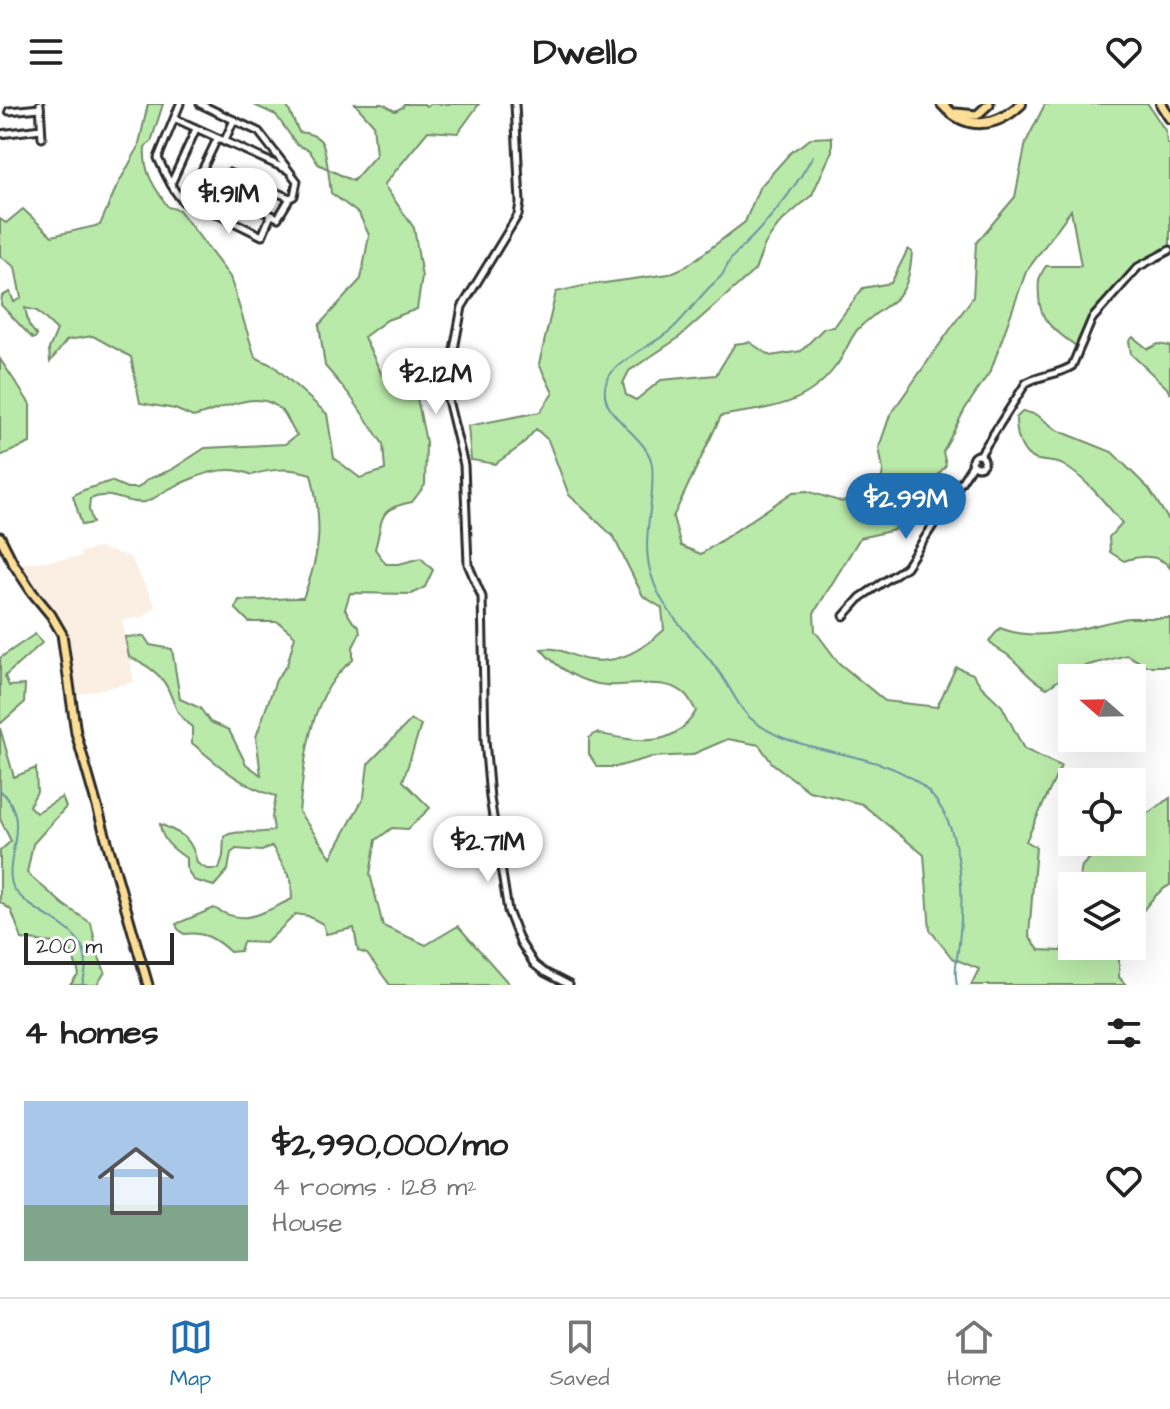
<!DOCTYPE html>
<meta charset="utf-8">
<style>
body{margin:0;font-family:"Architects Daughter",sans-serif;background:#f6f6f6;color:#222;height:100vh;display:flex;flex-direction:column;font-size:30px;white-space:nowrap}
*{box-sizing:border-box;margin:0}
p{font-size:26px;color:#767676}
.icon{flex:none;width:44px;height:44px;fill:none;stroke:currentColor;stroke-width:2;stroke-linecap:round;stroke-linejoin:round}
.map{position:relative;height:881px;overflow:hidden}
.panel{display:flex;flex-direction:column;background:#fff;flex:1}
.panel>*{flex:none}
.needle{width:52px;rotate:290deg}
.buttons{position:absolute;left:1058px;top:560px;display:grid;gap:16px}
.buttons a{display:grid;place-items:center;width:88px;height:88px;border-radius:0px;background:#fff;box-shadow:0 8px 32px #0002;font-size:40px}
.scale{position:absolute;left:24px;bottom:20px;width:150px;box-sizing:border-box;padding-left:8px;border:4px solid #2b2b2b;border-top:0;font-size:22px;line-height:28px;white-space:nowrap;color:#2b2b2b;-webkit-text-stroke:6px #fff;paint-order:stroke}
.price{position:absolute;translate:-50% -68px;padding:0 18px;border-radius:28px;background:#fff;color:#222;font-size:26px;line-height:52px;filter:drop-shadow(0 2px 4px #0008)}
.price::after{content:'';position:absolute;left:50%;top:48px;width:24px;height:18px;margin-left:-12px;background:inherit;clip-path:polygon(0 0,100% 0,50% 100%)}
.price.current{background:#1f6fb2;color:#fff}
ul{padding:0;list-style:none}
li{display:flex;align-items:center;gap:24px;height:200px;padding:0 24px}
li+li{border-top:2px solid #e0e0e0}
li span{display:grid;place-items:center;flex:none;width:224px;height:160px;border-radius:0px;color:#555}
li>.icon{margin-inline-start:auto}
span .icon{width:96px;height:96px;fill:#fffc;stroke-width:1}
li b{font-size:34px}
h2{display:flex;justify-content:space-between;align-items:center;height:96px;padding:0 24px;font-size:34px}
header{display:flex;justify-content:space-between;align-items:center;height:104px;padding:0 24px;background:#fff;font-size:36px;font-weight:700}
.dock{display:flex;justify-content:space-around;align-items:center;height:112px;border-top:2px solid #e0e0e0;background:#fff;font-size:22px;color:#767676}
.dock a{display:grid;justify-items:center;gap:4px}
.dock .current{color:#1f6fb2}
.map>svg:first-child{display:block}
.built{fill:#fbeee3}
.green{fill:#baeaa9;stroke:#728a6a;stroke-width:2}
.lines{fill:none;stroke-linecap:round;stroke-linejoin:round}
.stream{stroke:#6895a2;stroke-width:2}
.minor-casing{stroke:#2b2b2b;stroke-width:11}
.major-casing{stroke:#2b2b2b;stroke-width:13}
.highway-casing{stroke:#2b2b2b;stroke-width:14}
.minor{stroke:#fff;stroke-width:5}
.major{stroke:#fdde96;stroke-width:7}
.highway{stroke:#fdde96;stroke-width:8}
</style>
<header><svg class="icon" aria-label="menu" viewBox="0 0 24 24"><path d="M4 6h16M4 12h16M4 18h16"/></svg>Dwello<svg class="icon" aria-label="heart" viewBox="0 0 24 24"><path d="M12 20l-8-8c-3-5 5-10 8-4 3-6 11-1 8 4z"/></svg></header>
<div class="map">
<svg width="1170" height="881" viewBox="0 0 1170 881">
<rect width="100%" height="100%" fill="#fff"/>
<filter id="ink" filterUnits="userSpaceOnUse"><feTurbulence type="fractalNoise" baseFrequency=".0125" numOctaves="2"/><feDisplacementMap in="SourceGraphic" scale="16" xChannelSelector="R" yChannelSelector="G"/><feConvolveMatrix kernelMatrix="1 2 1 2 8 2 1 2 1" color-interpolation-filters="sRGB"/></filter>
<g filter="url(#ink)">
<path class="built" d="M100 444 130 453 156 503 143 513 122 516 134 578 75 591 64 525 53 504 49 502 19 460 81 453V448Z"/>
<g class="green">
<path d="M148 0H163L151 38 145 43C143 68 154 83 168 103L179 106 230 173 255 253 274 262 327 310 334 354 360 374 385 366 383 340 349 290 325 262 319 221 361 175 369 131 359 110 331 89 328 65 318 60 309 46 297 41 276 11 252 0H286L299 28C326 31 324 42 328 65L353 77 376 51 373 20 355 0H383L395 7 403 3 404 0H424L426 2 430 0H479L458 29 428 27 384 81 414 124 422 173 417 205 387 216 364 233 382 271 413 274 426 338 425 381 412 398C376 405 384 414 375 445L386 460H399L421 454 433 466 425 483 412 490 350 489 345 505 353 518 359 522 360 529 353 543V556C308 590 305 656 299 708L331 753 364 693 368 660 411 616 421 621 403 677 430 704 408 725 392 724 376 736 370 770 383 822 426 841 458 822 510 881H390L367 850 358 847 354 824 326 830 323 820 308 812 296 810 266 839 243 838 240 847 230 848C216 835 204 827 184 830L178 825 176 820 214 804C246 823 261 809 292 795L291 776 272 742 262 747 236 745 231 749 228 766 214 782 193 776 186 763V754C173 745 161 736 160 720 182 730 192 733 197 759L207 765H219L223 752 224 732C240 724 257 732 274 726L272 713 276 692C242 683 218 661 192 639V623C170 607 175 590 161 574 152 564 141 558 129 553L125 533 144 532 150 541 172 545 180 595 200 604 210 618 229 626 246 660 261 671 256 633 276 576 287 561 295 532 278 518H249L235 504 239 496C262 498 280 493 303 494 321 448 323 419 311 370 290 364 273 364 252 371 224 358 194 373 167 386 160 390 153 396 145 398 124 401 113 385 90 395L89 406 93 419 82 421 73 392 81 387 111 377 127 384H138L148 375 171 366 205 344 285 340 297 331C291 325 289 315 284 309 260 281 222 306 193 313L175 305 140 299 131 253 93 232 67 236 50 258 49 245 57 226 37 207 25 204 29 221 37 232 33 235 1 201 2 192 10 188 14 198 21 194 15 163 0 152V115L6 119 23 105 52 132 100 121 116 84 138 44Z"/>
<path d="M1045 0H1148L1166 28 1167 39 1170 40V142L1138 159 1090 210 1076 242C1056 227 1040 219 1039 193 1038 179 1038 173 1046 162H1081L1071 106 1026 168 991 266 965 305 943 348 946 361 894 426 860 434 814 509 815 527 839 559 885 597 937 603 956 563 973 570 982 583 1002 602 1024 645 1061 662 1026 737 1036 743 1029 832 1039 846 1061 847 1072 811V842H1119V873L1126 881H971L979 865 952 854 930 826 924 751 862 700 809 687 772 659 759 641 728 635 691 651 652 653 616 663H597L589 650V634L596 629C634 637 673 647 696 607 693 602 690 595 686 591 668 572 629 583 606 581 580 579 557 564 541 545 562 542 571 554 590 556 620 560 643 545 664 526L662 504 643 492 613 432 569 391 548 336 536 325 521 342 495 360 471 356 468 322 540 308 553 289 539 260 556 188 583 182 669 170 687 162 745 118 759 84 791 48 812 34 832 33V47L812 91 780 119 765 140 755 166 677 235 629 267 623 279 626 291 636 296 661 276 716 271 735 240 749 238 771 252 801 247 824 224 834 223 863 184 891 179 908 145 912 148C908 203 891 192 858 225 849 235 845 251 836 262 805 304 768 303 721 312L673 413 681 442 701 450 793 388 807 387 842 398 868 389 882 373 883 366 879 343 890 311 973 193 976 139 1015 93 1026 38Z"/>
<path d="M1133 233 1148 245 1158 240 1170 242V290L1167 284 1131 250 1129 237Z"/>
<path d="M0 255 30 300V339L0 352Z"/>
<path d="M1023 307 1037 311 1057 326 1112 348 1149 385 1170 418V464C1159 449 1139 452 1124 457L1110 448 1109 433 1122 419C1105 399 1086 374 1063 361 1052 355 1036 360 1027 350 1018 340 1016 327 1016 314Z"/>
<path d="M1128 514H1170V562H1147L1127 551 1077 564 1047 584C1029 575 1025 566 1010 553 1003 546 995 546 989 537L1000 524C1040 540 1086 522 1128 514Z"/>
<path d="M35 530 42 539 5 572 9 582 25 581 24 599 0 620V554Z"/>
<path d="M0 624 14 673 36 664 37 688 29 702 36 709 62 693 66 703 33 740 27 769 64 801 91 819 98 851 105 868 97 881H70L79 870 69 841 22 835 11 806 0 798V747L11 737 0 715Z"/>
<path d="M1170 694V781C1154 789 1142 808 1132 823V782H1078L1082 762 1106 738H1132V720Z"/>
</g>
<g class="lines">
<g class="stream">
<path d="M813 52C798 79 778 106 756 129 748 138 739 145 731 155 727 160 726 166 722 171 717 177 710 182 705 188 694 200 685 213 673 224 657 240 615 256 607 276 593 312 648 329 652 361 656 397 640 434 651 470 663 512 695 533 719 568 730 582 736 600 749 613 757 620 770 628 779 632 831 655 909 649 941 704 963 741 964 797 959 839 957 855 954 866 957 881"/>
<path d="M0 686C35 717 0 758 14 785 40 820 102 822 82 881"/>
</g>
<g class="minor-casing">
<g id="minor">
<path d="M40 0 42 34"/>
<path d="M180 0 158 54C167 73 183 114 209 106L262 132 271 111"/>
<path d="M200 0 259 28 297 77 294 92 290 94 278 114 219 86"/>
<path d="M515 0 520 99 518 111 462 203 446 288 464 361 468 460 482 493 485 636 490 694 508 807 520 838 534 860 544 868 569 881"/>
<path d="M9 7 40 4"/>
<path d="M176 15 288 66"/>
<path d="M0 30 41 25"/>
<path d="M224 38 234 16"/>
<path d="M171 80 196 25"/>
<path d="M186 100 217 35"/>
<path d="M209 106 229 69 290 94"/>
<path d="M980 351 1026 279C1040 271 1058 271 1072 262L1092 215 1138 163 1170 146"/>
<circle cx="978" cy="357" r="6"/>
<path d="M844 512 861 493 906 463 973 360"/>
</g>
</g>
<g class="major-casing">
<g id="major">
<path d="M956 9 977 11 989 0"/>
<path d="M0 433 13 459 32 488 51 511 62 530 76 629 148 881"/>
</g>
</g>
<g class="highway-casing">
<g id="highway">
<path d="M942 0C966 27 996 24 1021 0"/>
<path d="M1161 0 1170 14"/>
</g>
</g>
<use href="#minor" class="minor"/>
<use href="#major" class="major"/>
<use href="#highway" class="highway"/>
</g>
</g>
</svg>
<div class="buttons">
<a><svg class="needle" viewBox="-14 -14 28 28"><path d="M0-13l5 13h-10z" fill="#e53935"/><path d="M0 13l5-13h-10z" fill="#767676"/></svg></a>
<a><svg class="icon" aria-label="locate" viewBox="0 0 24 24"><circle cx="12" cy="12" r="6"/><path d="M12 2v4M12 18v4M2 12h4M18 12h4"/></svg></a>
<a><svg class="icon" aria-label="layers" viewBox="0 0 24 24"><path d="M12 4l9 5-9 5-9-5zM3 14l9 5 9-5"/></svg></a>
</div>
<div class="scale">200 m</div>
<b class="price" style="left:229px;top:132px">$1.91M</b>
<b class="price" style="left:436px;top:312px">$2.12M</b>
<b class="price current" style="left:906px;top:437px">$2.99M</b>
<b class="price" style="left:488px;top:780px">$2.71M</b>
</div>
<section class="panel">
<h2>4 homes<svg class="icon" aria-label="filters" viewBox="0 0 24 24"><path d="M4 7h16M4 17h16"/><circle cx="9" cy="7" r="2"/><circle cx="15" cy="17" r="2"/></svg></h2>
<ul>
<li><span style="background:linear-gradient(#a9c7e8 65%,#7fa58c 0)"><svg class="icon" aria-label="home" viewBox="0 0 24 24"><path d="M3 11l9-7 9 7M6 9v11h12V9"/></svg></span><div><b>$2,990,000/mo</b><p>4 rooms · 128 m²</p><p>House</p></div><svg class="icon" aria-label="heart" viewBox="0 0 24 24"><path d="M12 20l-8-8c-3-5 5-10 8-4 3-6 11-1 8 4z"/></svg></li>
</ul>
</section>
<nav class="dock">
<a class="current"><svg class="icon" aria-label="map" viewBox="0 0 24 24"><path d="M3 6l6-2 6 2 6-2v14l-6 2-6-2-6 2zM9 4v14M15 6v14"/></svg>Map</a>
<a><svg class="icon" aria-label="saved" viewBox="0 0 24 24"><path d="M7 4h10v16l-5-4-5 4z"/></svg>Saved</a>
<a><svg class="icon" aria-label="home" viewBox="0 0 24 24"><path d="M3 11l9-7 9 7M6 9v11h12V9"/></svg>Home</a>
</nav>
